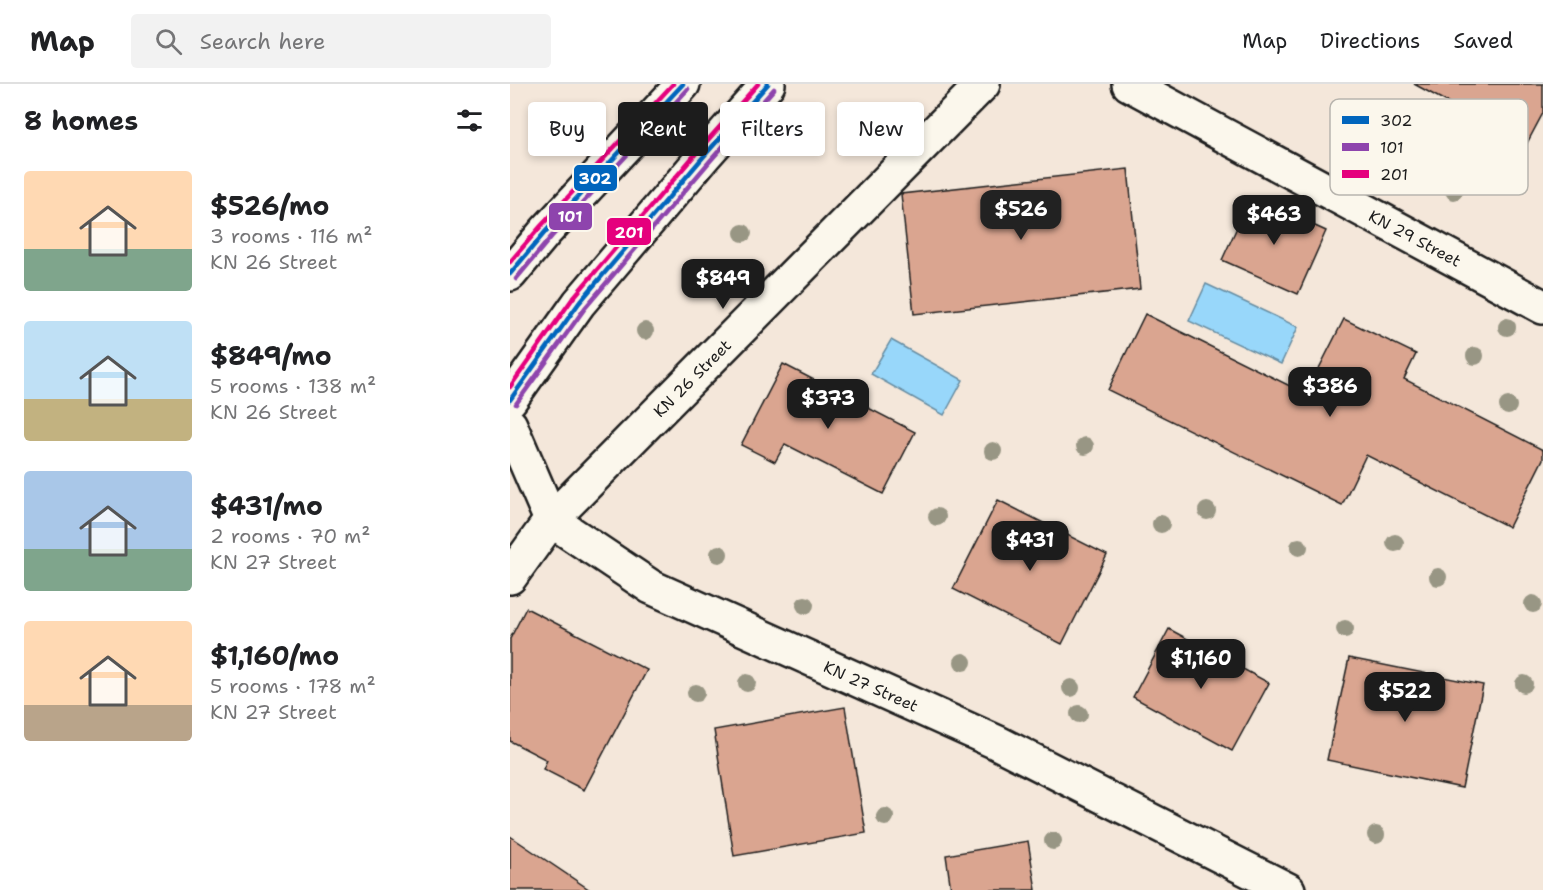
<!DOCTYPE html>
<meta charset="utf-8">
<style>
body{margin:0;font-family:"Shantell Sans",sans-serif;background:#f2f2f2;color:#202124;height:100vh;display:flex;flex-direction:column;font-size:22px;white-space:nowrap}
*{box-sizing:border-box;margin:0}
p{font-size:20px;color:#757577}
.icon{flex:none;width:33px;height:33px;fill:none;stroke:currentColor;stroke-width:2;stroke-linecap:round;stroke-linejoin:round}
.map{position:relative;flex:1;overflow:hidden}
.panel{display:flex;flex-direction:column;background:#fff;width:510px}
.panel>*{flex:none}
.top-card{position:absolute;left:18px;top:18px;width:570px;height:54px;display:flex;gap:12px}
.price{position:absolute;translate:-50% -51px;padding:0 14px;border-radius:12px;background:#1c1c1c;color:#fff;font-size:20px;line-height:39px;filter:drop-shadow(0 2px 3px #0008)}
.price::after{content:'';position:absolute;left:50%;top:36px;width:18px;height:14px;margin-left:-9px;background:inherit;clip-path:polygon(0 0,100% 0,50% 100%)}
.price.selected{background:#222;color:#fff}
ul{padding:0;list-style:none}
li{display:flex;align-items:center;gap:18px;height:150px;padding:0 24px}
li span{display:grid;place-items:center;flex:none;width:168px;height:120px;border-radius:6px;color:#555}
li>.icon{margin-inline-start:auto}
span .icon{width:72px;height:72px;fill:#fffc;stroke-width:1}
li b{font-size:26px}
h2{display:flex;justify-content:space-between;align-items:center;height:72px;padding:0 24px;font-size:26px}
.chip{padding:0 21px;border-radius:6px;background:#fff;box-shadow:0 3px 9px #0003;font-size:21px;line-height:54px}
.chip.selected{background:#1c1c1c;color:#fff}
header{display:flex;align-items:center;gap:36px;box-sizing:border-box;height:84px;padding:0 30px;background:#fff;border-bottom:2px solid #e0e0e0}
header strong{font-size:28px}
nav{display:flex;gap:33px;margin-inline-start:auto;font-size:21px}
.search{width:420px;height:54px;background:#f2f2f2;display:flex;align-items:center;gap:15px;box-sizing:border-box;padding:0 21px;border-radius:6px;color:#757577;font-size:22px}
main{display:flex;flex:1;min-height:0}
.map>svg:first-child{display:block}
.water{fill:#98d7fa;stroke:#668ca1;stroke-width:1.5}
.building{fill:#daa590;stroke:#1c1c1c;stroke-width:1.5}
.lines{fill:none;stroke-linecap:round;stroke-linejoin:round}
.street-casing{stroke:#1c1c1c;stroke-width:38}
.highway-casing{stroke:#1c1c1c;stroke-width:38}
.street{stroke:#fbf7ec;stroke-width:33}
.highway{stroke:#fbf7ec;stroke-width:33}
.bus-1-casing{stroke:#fbf7ec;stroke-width:9}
.bus-2-casing{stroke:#fbf7ec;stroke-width:9}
.bus-3-casing{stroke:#fbf7ec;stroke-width:9}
.bus-1{stroke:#0065bd;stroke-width:4.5}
.bus-2{stroke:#8e44ad;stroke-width:4.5}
.bus-3{stroke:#e5007d;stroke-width:4.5}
.tree{fill:#989684}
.labels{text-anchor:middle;stroke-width:6;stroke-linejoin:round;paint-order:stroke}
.street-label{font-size:16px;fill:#1c1c1c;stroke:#fbf7ec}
.key{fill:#fbf7ec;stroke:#b8b5ae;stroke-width:1.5}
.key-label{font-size:16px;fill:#1c1c1c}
.line-badge{stroke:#fbf7ec;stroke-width:2}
.badge-label{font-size:16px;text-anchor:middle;font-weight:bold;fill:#fff}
</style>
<header>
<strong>Map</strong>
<div class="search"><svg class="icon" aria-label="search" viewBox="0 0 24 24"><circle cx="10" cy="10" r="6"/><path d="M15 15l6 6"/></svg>Search here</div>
<nav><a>Map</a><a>Directions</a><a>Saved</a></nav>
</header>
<main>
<section class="panel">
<h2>8 homes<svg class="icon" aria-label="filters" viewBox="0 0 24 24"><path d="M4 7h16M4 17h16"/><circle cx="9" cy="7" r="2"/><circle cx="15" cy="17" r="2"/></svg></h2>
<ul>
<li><span style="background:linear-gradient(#ffd9b3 65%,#7fa58c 0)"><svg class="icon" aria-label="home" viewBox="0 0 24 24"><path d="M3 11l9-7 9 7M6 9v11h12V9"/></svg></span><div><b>$526/mo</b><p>3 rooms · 116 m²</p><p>KN 26 Street</p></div></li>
<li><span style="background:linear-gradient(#bfe0f5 65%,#c2b280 0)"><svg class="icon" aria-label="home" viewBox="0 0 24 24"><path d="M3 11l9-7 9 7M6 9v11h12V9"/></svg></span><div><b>$849/mo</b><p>5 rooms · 138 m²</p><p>KN 26 Street</p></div></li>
<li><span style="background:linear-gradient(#a9c7e8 65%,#7fa58c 0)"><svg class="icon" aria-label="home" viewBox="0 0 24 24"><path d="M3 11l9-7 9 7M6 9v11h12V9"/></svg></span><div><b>$431/mo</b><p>2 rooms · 70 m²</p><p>KN 27 Street</p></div></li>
<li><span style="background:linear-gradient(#ffd9b3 70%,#b9a48a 0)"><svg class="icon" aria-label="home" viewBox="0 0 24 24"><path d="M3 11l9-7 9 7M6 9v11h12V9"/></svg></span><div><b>$1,160/mo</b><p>5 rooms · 178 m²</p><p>KN 27 Street</p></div></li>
</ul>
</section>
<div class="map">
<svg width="1033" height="806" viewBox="0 0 1033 806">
<rect width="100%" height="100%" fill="#f4e7da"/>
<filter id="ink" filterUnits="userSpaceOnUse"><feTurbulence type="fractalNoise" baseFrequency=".0167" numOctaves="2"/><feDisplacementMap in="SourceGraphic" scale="12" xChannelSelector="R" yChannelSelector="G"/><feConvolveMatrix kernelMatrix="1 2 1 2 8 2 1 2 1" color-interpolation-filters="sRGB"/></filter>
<g filter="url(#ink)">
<g class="water">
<path d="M696 200 788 243 771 280 679 237Z"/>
<path d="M381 256 453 296 434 331 361 290Z"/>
</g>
<g class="building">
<path d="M904 0H1033V29L1016 61Z"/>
<path d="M618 85 630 205 404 230 391 110Z"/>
<path d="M741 113 816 147 788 210 712 176Z"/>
<path d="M635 230 796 310 834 235 906 270 894 295 1033 366V375L999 443 856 371 832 421 598 306Z"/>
<path d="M273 280 405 348 373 410 275 360 265 378 231 361Z"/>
<path d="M488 416 597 471 552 560 443 505Z"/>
<path d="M16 524 137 586 74 706 33 685 37 676 0 657V555Z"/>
<path d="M659 545 759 599 722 667 623 613Z"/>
<path d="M839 574 973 601 952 704 817 676Z"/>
<path d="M335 623 356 749 224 772 204 646Z"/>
<path d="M0 752 80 806H0Z"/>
<path d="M518 757 526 806H441L436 771Z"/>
</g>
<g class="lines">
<g class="street-casing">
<g id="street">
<path d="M619 0 1033 223"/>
<path d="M0 341 41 436 141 503 486 658 778 806"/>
<path d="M0 493 41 436 473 0"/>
</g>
</g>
<g class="highway-casing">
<g id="highway">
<path d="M0 190 36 147 173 0"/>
<path d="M0 316 69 219 194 72 258 0"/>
</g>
</g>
<use href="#street" class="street"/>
<use href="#highway" class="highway"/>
<g class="bus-1-casing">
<g id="bus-1">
<path d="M0 190 36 147 173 0"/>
<path d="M0 316 69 219 194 72 258 0"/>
</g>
</g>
<g class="bus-2-casing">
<g id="bus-2">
<path d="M6 195 42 152 178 5"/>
<path d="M6 320 75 224 200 77 264 5"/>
</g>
</g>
<g class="bus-3-casing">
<g id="bus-3">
<path d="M0 178 31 142 163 0"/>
<path d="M0 303 63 214 188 67 248 0"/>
</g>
</g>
<use href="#bus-1" class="bus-1"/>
<use href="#bus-2" class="bus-2"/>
<use href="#bus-3" class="bus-3"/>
</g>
<g class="tree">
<circle cx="345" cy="47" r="9"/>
<circle cx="944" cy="107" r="9"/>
<circle cx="233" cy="149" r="9"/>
<circle cx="191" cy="197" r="9"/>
<circle cx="997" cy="243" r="9"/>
<circle cx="135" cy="247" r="9"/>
<circle cx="965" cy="272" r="9"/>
<circle cx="998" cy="322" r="9"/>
<circle cx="575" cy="362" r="9"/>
<circle cx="483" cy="367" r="9"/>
<circle cx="697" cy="427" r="9"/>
<circle cx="427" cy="433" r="9"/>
<circle cx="651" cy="440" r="9"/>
<circle cx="885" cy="459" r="9"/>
<circle cx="789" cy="463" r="9"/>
<circle cx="209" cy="470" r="9"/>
<circle cx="928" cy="493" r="9"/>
<circle cx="1023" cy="520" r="9"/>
<circle cx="295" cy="521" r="9"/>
<circle cx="835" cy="545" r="9"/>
<circle cx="453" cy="578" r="9"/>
<circle cx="237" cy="599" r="9"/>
<circle cx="1014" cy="600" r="9"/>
<circle cx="561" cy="604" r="9"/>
<circle cx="186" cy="609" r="9"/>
<circle cx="569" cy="630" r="9"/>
<circle cx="375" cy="733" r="9"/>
<circle cx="866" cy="751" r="9"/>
<circle cx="543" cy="757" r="9"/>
</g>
</g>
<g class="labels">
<g class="street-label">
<text transform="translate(905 154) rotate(28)" y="6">KN 29 Street</text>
<text transform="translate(182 294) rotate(-45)" y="6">KN 26 Street</text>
<text transform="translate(361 602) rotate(24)" y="6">KN 27 Street</text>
</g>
</g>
<rect x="820" y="15" width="198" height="96" rx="9" class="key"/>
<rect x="832" y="32" width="27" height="8" fill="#0065bd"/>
<rect x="832" y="59" width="27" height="8" fill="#8e44ad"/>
<rect x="832" y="86" width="27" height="8" fill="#e5007d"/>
<g class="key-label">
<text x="870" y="42">302</text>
<text x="870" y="69">101</text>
<text x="870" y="96">201</text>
</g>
<g class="line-badge">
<rect x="63" y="80" width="45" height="28" rx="6" fill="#0065bd"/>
<rect x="38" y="118" width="45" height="29" rx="6" fill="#8e44ad"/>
<rect x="96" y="133" width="46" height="29" rx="6" fill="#e5007d"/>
</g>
<g class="badge-label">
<text x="85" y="100">302</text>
<text x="60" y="138">101</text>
<text x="119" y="154">201</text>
</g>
</svg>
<b class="price selected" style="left:511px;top:157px">$526</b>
<b class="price" style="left:764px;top:162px">$463</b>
<b class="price" style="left:213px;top:226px">$849</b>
<b class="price" style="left:820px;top:334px">$386</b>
<b class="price" style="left:318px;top:346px">$373</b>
<b class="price" style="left:520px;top:488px">$431</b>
<b class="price" style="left:691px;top:606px">$1,160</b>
<b class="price" style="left:895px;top:639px">$522</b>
<div class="top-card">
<a class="chip">Buy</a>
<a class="chip selected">Rent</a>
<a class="chip">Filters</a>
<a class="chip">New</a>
</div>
</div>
</main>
